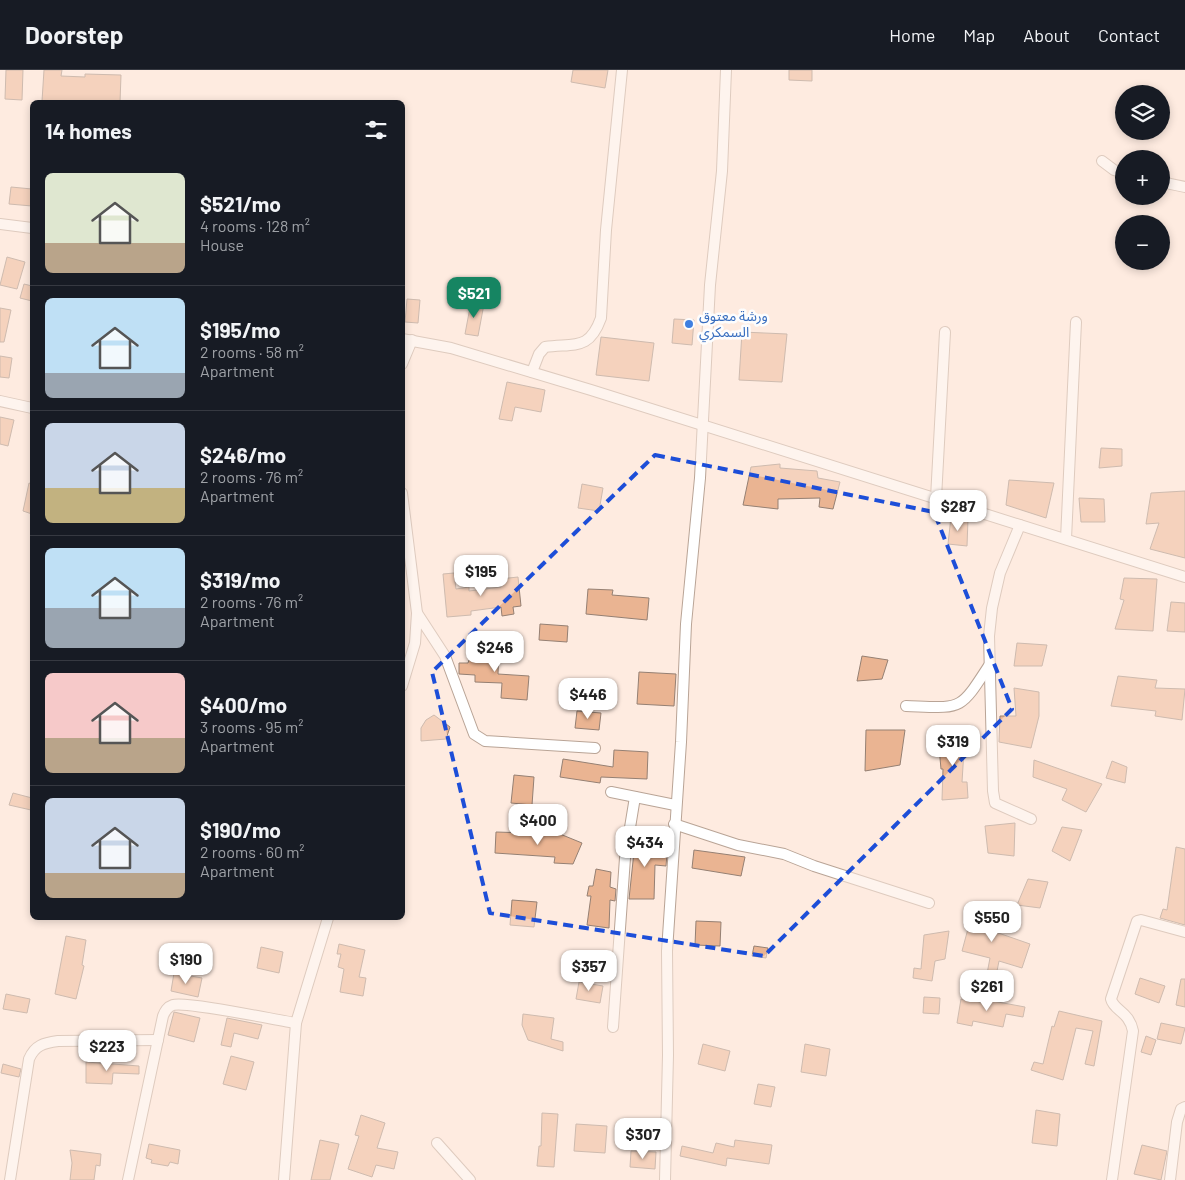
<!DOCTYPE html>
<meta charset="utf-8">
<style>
body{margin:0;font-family:Barlow,"Noto Sans Arabic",sans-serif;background:#20242c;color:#f1f3f6;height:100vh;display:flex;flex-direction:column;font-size:19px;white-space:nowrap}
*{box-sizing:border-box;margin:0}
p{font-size:16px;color:#9ea1a6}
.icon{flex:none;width:28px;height:28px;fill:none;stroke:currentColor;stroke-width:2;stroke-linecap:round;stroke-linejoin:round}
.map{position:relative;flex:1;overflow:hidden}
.details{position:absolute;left:30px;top:30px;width:375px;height:820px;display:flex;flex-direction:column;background:#171b24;border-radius:8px;box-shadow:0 2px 8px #0003}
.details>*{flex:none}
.fabs{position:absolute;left:1115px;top:15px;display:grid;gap:10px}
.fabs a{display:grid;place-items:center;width:55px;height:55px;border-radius:50%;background:#171b24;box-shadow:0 2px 8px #0003;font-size:25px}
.price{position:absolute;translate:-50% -42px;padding:0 11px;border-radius:10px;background:#fff;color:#222;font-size:16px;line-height:32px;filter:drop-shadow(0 1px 2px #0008)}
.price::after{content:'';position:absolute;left:50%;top:30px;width:15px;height:11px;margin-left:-8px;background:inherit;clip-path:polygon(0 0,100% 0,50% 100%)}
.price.active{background:#168562;color:#fff}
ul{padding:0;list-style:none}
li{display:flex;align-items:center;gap:15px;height:125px;padding:0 15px}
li+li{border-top:1px solid #363941}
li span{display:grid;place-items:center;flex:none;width:140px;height:100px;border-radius:8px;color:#555}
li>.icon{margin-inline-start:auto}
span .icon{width:60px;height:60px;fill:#fffc;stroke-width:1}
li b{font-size:21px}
h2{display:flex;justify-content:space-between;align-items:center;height:60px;padding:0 15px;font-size:21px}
header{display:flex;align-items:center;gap:30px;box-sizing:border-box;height:70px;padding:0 25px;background:#171b24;border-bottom:1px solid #363941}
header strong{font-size:24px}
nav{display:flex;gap:28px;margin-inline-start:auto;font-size:18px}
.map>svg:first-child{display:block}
.building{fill:#eab492;stroke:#958073}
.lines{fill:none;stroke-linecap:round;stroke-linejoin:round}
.street-casing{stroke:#b9a496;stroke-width:12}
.street{stroke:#fff;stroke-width:10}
.marked{fill:none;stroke:#1d4ed8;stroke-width:4;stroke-dasharray:10 6;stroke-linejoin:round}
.shop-dot{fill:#3f7fe0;stroke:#fdfdfd;stroke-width:2}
.labels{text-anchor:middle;stroke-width:5;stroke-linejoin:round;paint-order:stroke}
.shop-label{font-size:14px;fill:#366cbe;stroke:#fdfdfd;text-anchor:start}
</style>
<header>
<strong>Doorstep</strong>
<nav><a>Home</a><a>Map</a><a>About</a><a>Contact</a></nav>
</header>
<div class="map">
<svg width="1185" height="1110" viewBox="0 0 1185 1110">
<rect width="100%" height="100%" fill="#feebe0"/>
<g class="building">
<path d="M6 0H23L22 30 5 29Z"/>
<path d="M44 0H62L61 6 85 7V4L121 5 120 32 42 31Z"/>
<path d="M573 0H608L605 18 571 12Z"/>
<path d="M789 0H812V11L789 10Z"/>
<path d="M11 117 32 119V136L9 134Z"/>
<path d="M7 187 25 192 17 219 0 215Z"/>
<path d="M24 214 32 216V231L20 228Z"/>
<path d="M407 229 420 230 418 253 405 252Z"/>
<path d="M471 232 484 234 478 266 465 264Z"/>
<path d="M0 238 11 240 4 272H0Z"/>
<path d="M674 249 694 250 692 275 672 273Z"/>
<path d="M742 262 787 264 782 312 739 310Z"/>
<path d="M601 267 654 273 649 311 596 305Z"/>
<path d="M0 286 12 288 9 308 0 307Z"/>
<path d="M507 312 545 320 541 342 515 337 512 351 499 349Z"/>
<path d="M0 347 14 350 8 376 0 374Z"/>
<path d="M1101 378 1122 379V396L1099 398Z"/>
<path d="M780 394V398L817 401 818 408 840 412 833 439 819 437 820 428 778 429V439L743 435 751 397Z"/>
<path d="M1009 410 1054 413 1046 448 1006 435Z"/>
<path d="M29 413 32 414V444L23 441Z"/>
<path d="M582 414 603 418 599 441 578 438Z"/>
<path d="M1185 421V488L1150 479 1159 453 1146 454 1151 423Z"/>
<path d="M1079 428 1104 429 1105 452H1081Z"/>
<path d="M951 447 968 449 967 476 948 474Z"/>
<path d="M454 503 456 519 469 517V521L501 517 500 509 518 507 521 536 513 537 514 544 502 546 501 537 471 541V545L447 547 443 504Z"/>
<path d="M1124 508 1157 509 1153 561 1115 559 1124 530 1120 529Z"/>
<path d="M588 519 613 520 612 525 649 528 647 550 586 544Z"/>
<path d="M1171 532 1185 533V562L1167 561Z"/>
<path d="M540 554 568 556 567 572 539 570Z"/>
<path d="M1017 573 1047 575 1042 596H1014Z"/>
<path d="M476 575 499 576 498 604 529 606 527 630 501 628 502 613 475 612V605L459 604V593H468L469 590H476Z"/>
<path d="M862 586 888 590 882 609 857 611Z"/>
<path d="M639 602 676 604 674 636 637 634Z"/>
<path d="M1118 606 1157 610 1155 618 1185 619 1182 650 1155 646 1156 641 1111 636Z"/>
<path d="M1014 618 1039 622V646L1031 678 999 672 1000 646H1016Z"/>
<path d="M577 641 601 643 599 660 575 658Z"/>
<path d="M434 645 450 657 446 669 421 671V658L426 650Z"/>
<path d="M866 660H905L900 695 865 701Z"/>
<path d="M965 664 962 712H967L968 728 942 730 943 699H941L938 667Z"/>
<path d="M614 680 648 682 647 709 601 707 600 713 560 707 563 689 613 697Z"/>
<path d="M1034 690 1102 714 1086 742 1062 730 1067 719 1033 707Z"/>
<path d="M1112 691 1127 697 1125 713 1106 708Z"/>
<path d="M514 705 534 707 532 735 511 733Z"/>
<path d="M13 723 32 728 31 740 9 735Z"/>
<path d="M1015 753 1014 786 988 783 985 756Z"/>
<path d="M1062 757 1082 760 1070 791 1052 781Z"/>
<path d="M496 762 560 764 582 773 573 794 554 793 555 787 495 783Z"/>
<path d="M636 763H650L649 777 667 784 666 796 655 795 654 829H629Z"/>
<path d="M1176 777 1185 779V855L1160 848 1163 839 1167 840Z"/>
<path d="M694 780 745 787 741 806 692 798Z"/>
<path d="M596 799 611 802 610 817 616 819 615 831 610 830 609 858 587 855 591 826H587L589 816H593Z"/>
<path d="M1028 809 1048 812 1040 838 1017 835Z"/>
<path d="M512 830 537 832 534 857 510 855Z"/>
<path d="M967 835 989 837 984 858 1030 874 1022 898 999 891 995 911 986 909 990 888 962 881 969 855H964Z"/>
<path d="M696 851 721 852 720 876 695 875Z"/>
<path d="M949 861 945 889 935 891 932 911 913 908 914 898 921 899 924 865Z"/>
<path d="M66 866 86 870 82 895 84 896 76 929 55 924Z"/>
<path d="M339 874 365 880 359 907 366 908 363 926 340 922 344 899 338 897 341 884H337Z"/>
<path d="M754 876 768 878 766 888 752 886Z"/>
<path d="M261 877 283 882 279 903 257 898Z"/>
<path d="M174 903 202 908 198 927 171 921Z"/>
<path d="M1140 908 1165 916 1159 933 1135 924Z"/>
<path d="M1181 909H1185V937L1176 935Z"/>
<path d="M579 912 603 916 600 933 576 929Z"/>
<path d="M6 924 30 929 27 943 3 939Z"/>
<path d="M924 927 940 928 939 944 923 943Z"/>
<path d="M961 929 987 933V930L1025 937 1023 947 1006 944 1003 957 973 951 972 956 957 953Z"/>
<path d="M1059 941 1102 951 1094 996 1085 994 1093 961 1076 958 1063 1010 1031 1000 1034 992 1043 994 1052 956 1054 957Z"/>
<path d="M174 942 200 948 194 972 168 965Z"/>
<path d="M523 944 554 948 551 969 563 972V981L528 970 522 955Z"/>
<path d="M227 948 262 955 258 969 234 963 231 977 221 975Z"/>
<path d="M1161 953 1185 958 1181 974 1157 969Z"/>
<path d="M1146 966 1156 970 1151 985 1141 982Z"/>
<path d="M703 974 730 981 725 1001 698 994Z"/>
<path d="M805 974 830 979 826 1006 801 1002Z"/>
<path d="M231 986 254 992 246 1020 223 1014Z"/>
<path d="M86 992 139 996V1004L113 1003 112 1014 86 1013Z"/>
<path d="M3 994 21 999 19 1007 1 1003Z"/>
<path d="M758 1014 775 1017 771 1037 754 1034Z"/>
<path d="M1036 1040 1060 1044 1057 1076 1032 1073Z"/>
<path d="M542 1043 558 1044 554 1097 537 1096 539 1076H541Z"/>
<path d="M361 1045 385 1053 377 1078 398 1082 394 1099 376 1095 372 1107 348 1099 359 1066 355 1065Z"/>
<path d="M576 1054 607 1056 605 1083 574 1081Z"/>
<path d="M320 1070 339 1074 330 1110H311Z"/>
<path d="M735 1070 772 1075 769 1094 727 1088 726 1096 680 1086 682 1076 713 1083 716 1073 734 1077Z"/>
<path d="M149 1074 180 1080 178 1094 170 1092 168 1096 151 1093 152 1090 146 1088Z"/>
<path d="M1142 1075 1167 1081 1161 1110 1134 1104Z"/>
<path d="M70 1080 101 1084 100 1096 96 1095 94 1110H70L72 1093Z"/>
<path d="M631 1081 656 1082 655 1099 630 1097Z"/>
</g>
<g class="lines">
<g class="street-casing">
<g id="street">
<path d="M1102 91 1114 100 1124 103"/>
<path d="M1161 112 1185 117"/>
<path d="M0 154 32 158"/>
<path d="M402 269 451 278 591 320 1185 507"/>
<path d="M402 294 412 270"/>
<path d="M532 302 539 284 545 277C575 273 589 281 601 248L606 160 622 0"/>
<path d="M0 331 32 338"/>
<path d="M402 423 417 543 415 573 402 616"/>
<path d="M936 428 945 262"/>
<path d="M1020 455 1000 503 992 538 989 566 993 721 995 733 1031 749"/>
<path d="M1066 469 1076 252"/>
<path d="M417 543 445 586 474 664 485 671 595 678"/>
<path d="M906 636C963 638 959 642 990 594"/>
<path d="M611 722 675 735"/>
<path d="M674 754 738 775 784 784 814 796 929 833"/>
<path d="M613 957 625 788 635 727"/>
<path d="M437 1073 470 1110"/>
<path d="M10 1110 29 989C35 975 44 973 58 971L158 970"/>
<path d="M128 1110 163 946C165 941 167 937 173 935 186 931 276 950 296 953"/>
<path d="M284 1110 296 953 328 848"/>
<path d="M665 1110 668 985 667 881 681 672 686 554 700 408 710 215 722 101 726 0"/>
<path d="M1112 1110 1133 961C1129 941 1114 941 1111 929L1137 851 1141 850 1185 862"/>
<path d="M1170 1110 1177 1052 1181 1039 1185 1037"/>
</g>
</g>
<use href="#street" class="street"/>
</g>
<path d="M0 0H1185V1110H0ZM655 385 934 442 1012 639 764 886 490 843 432 602Z" fill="#feebe0" fill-opacity=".55" fill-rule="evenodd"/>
<path class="marked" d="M655 385 934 442 1012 639 764 886 490 843 432 602Z"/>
<circle class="shop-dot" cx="689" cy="254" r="5"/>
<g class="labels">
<g class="shop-label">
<text x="699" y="251">ورشة معتوق<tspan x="699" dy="16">السمكري</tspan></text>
</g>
</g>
</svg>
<div class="fabs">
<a><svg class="icon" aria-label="layers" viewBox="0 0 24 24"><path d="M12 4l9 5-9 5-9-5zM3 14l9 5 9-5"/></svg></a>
<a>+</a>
<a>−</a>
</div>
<b class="price active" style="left:474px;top:249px">$521</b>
<b class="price" style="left:958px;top:462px">$287</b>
<b class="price" style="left:481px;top:527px">$195</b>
<b class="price" style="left:495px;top:603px">$246</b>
<b class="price" style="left:588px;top:650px">$446</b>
<b class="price" style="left:953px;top:697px">$319</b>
<b class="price" style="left:538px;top:776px">$400</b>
<b class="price" style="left:645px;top:798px">$434</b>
<b class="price" style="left:992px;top:873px">$550</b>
<b class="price" style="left:186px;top:915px">$190</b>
<b class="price" style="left:589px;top:922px">$357</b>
<b class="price" style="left:987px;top:942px">$261</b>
<b class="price" style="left:107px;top:1002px">$223</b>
<b class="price" style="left:643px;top:1090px">$307</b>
<section class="details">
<h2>14 homes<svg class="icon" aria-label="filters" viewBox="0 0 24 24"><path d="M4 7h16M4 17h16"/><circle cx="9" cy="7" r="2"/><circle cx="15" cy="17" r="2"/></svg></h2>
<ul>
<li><span style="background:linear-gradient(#dfe7d0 70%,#b9a48a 0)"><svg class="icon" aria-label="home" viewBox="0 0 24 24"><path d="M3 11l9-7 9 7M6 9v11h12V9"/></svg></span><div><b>$521/mo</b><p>4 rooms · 128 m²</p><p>House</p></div></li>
<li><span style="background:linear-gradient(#bfe0f5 75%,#9aa5b1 0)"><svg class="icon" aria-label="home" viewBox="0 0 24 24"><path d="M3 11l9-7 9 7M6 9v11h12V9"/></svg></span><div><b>$195/mo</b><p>2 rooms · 58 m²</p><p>Apartment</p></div></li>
<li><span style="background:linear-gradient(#c9d6e8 65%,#c2b280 0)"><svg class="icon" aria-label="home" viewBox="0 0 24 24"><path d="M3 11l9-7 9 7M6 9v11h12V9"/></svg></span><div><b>$246/mo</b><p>2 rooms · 76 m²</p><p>Apartment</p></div></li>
<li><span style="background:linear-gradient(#bfe0f5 60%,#9aa5b1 0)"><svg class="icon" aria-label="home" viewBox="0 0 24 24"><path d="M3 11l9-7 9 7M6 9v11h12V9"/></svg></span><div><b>$319/mo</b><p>2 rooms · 76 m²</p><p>Apartment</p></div></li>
<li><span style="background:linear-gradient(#f6c9c9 65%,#b9a48a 0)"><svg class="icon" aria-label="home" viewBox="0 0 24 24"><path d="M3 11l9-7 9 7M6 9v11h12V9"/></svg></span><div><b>$400/mo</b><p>3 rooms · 95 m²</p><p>Apartment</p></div></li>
<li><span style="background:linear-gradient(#c9d6e8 75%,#b9a48a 0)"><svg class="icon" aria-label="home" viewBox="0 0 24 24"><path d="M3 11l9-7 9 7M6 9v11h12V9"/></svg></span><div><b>$190/mo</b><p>2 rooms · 60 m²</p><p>Apartment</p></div></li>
</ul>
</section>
</div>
